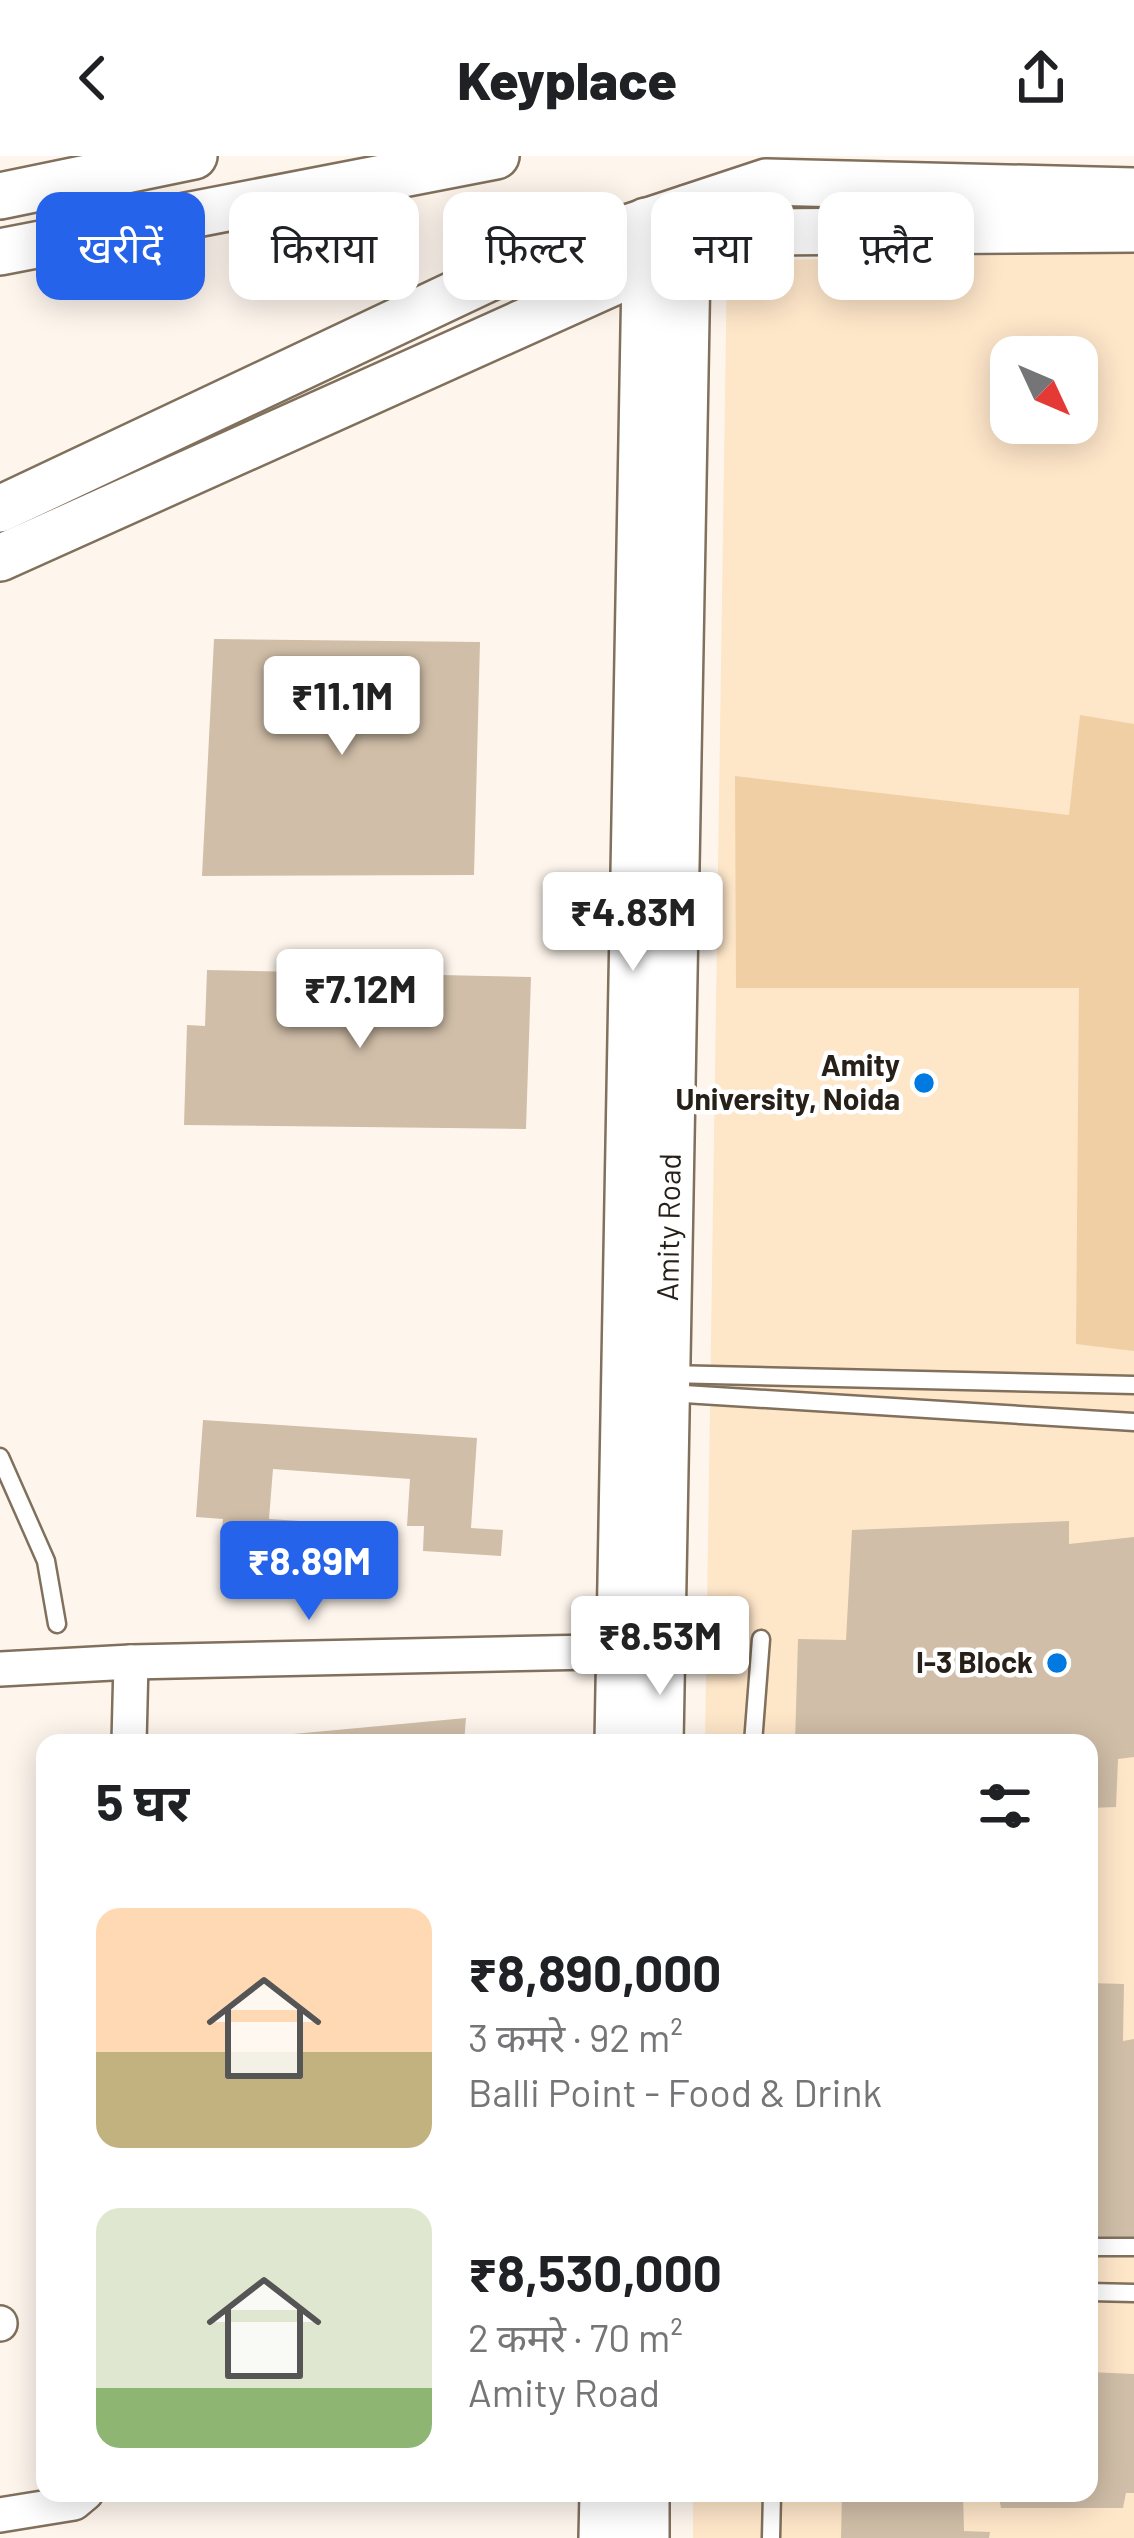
<!DOCTYPE html>
<html lang="hi">
<meta charset="utf-8">
<style>
body{margin:0;font-family:Barlow,"Noto Sans Devanagari",sans-serif;background:#f6f6f6;color:#202124;height:100vh;display:flex;flex-direction:column;font-size:45px;white-space:nowrap}
*{box-sizing:border-box;margin:0}
p{font-size:39px;color:#757577}
.icon{flex:none;width:66px;height:66px;fill:none;stroke:currentColor;stroke-width:2;stroke-linecap:round;stroke-linejoin:round}
.map{position:relative;flex:1;overflow:hidden}
.details{position:absolute;left:36px;top:1578px;width:1062px;height:768px;display:flex;flex-direction:column;background:#fff;border-radius:24px;box-shadow:0 6px 30px #0003}
.details>*{flex:none}
.top-card{position:absolute;left:36px;top:36px;width:1062px;height:108px;display:flex;gap:24px}
.needle{width:78px;rotate:134deg}
.fabs{position:absolute;left:990px;top:180px;display:grid;gap:24px}
.fabs a{display:grid;place-items:center;width:108px;height:108px;border-radius:24px;background:#fff;box-shadow:0 6px 30px #0003;font-size:60px}
.price{position:absolute;translate:-50% -102px;padding:0 27px;border-radius:12px;background:#fff;color:#222;font-size:39px;line-height:78px;filter:drop-shadow(0 3px 6px #0008)}
.price::after{content:'';position:absolute;left:50%;top:72px;width:36px;height:27px;margin-left:-18px;background:inherit;clip-path:polygon(0 0,100% 0,50% 100%)}
.price.active{background:#2563eb;color:#fff}
ul{padding:0;list-style:none}
li{display:flex;align-items:center;gap:36px;height:300px;padding:0 60px}
li span{display:grid;place-items:center;flex:none;width:336px;height:240px;border-radius:24px;color:#555}
li>.icon{margin-inline-start:auto}
span .icon{width:144px;height:144px;fill:#fffc;stroke-width:1}
li b{font-size:51px}
h2{display:flex;justify-content:space-between;align-items:center;height:144px;padding:0 60px;font-size:51px}
.pill{padding:0 42px;border-radius:24px;background:#fff;box-shadow:0 6px 30px #0003;font-size:42px;line-height:108px}
.pill.active{background:#2563eb;color:#fff}
header{display:flex;justify-content:space-between;align-items:center;height:156px;padding:0 60px;background:#fff;font-size:54px;font-weight:800}
.map>svg:first-child{display:block}
.built{fill:#fee6c9;fill-rule:evenodd}
.green{fill:#f1cfa4}
.building{fill:#d0bea8}
.lines{fill:none;stroke-linecap:round;stroke-linejoin:round}
.lane-casing{stroke:#80705c;stroke-width:21}
.street-casing{stroke:#80705c;stroke-width:38}
.secondary-casing{stroke:#80705c;stroke-width:50}
.lane{stroke:#fff;stroke-width:16}
.street{stroke:#fff;stroke-width:33}
.secondary{stroke:#fff;stroke-width:45}
.poi-dot{fill:#007ae0;stroke:#fff;stroke-width:4.5}
.labels{text-anchor:middle;stroke-width:9;stroke-linejoin:round;paint-order:stroke}
.poi-label{font-size:30px;font-weight:bold;fill:#272018;stroke:#fff;text-anchor:end}
.street-label{font-size:30px;fill:#272018;stroke:#fff}
</style>
<header><svg class="icon" aria-label="back" viewBox="0 0 24 24"><path d="M15 5l-7 7 7 7"/></svg>Keyplace<svg class="icon" aria-label="share" viewBox="0 0 24 24"><path d="M12 15V3M7 8l5-5 5 5M5 13v7h14v-7"/></svg></header>
<div class="map">
<svg width="1134" height="2382" viewBox="0 0 1134 2382">
<rect width="100%" height="100%" fill="#fef6ed"/>
<path class="built" d="M1134 97V2382H693V2337H1089V1587H705L727 105ZM1011 201H1077V267H1011Z"/>
<path class="green" d="M1080 559 1134 568V1195L1076 1188 1079 832H736L735 620 1069 659Z"/>
<g class="building">
<path d="M214 483 480 486 474 719 202 720Z"/>
<path d="M207 814 531 821 526 973 184 969 187 869 205 870Z"/>
<path d="M203 1264 477 1282 471 1372 503 1374 501 1400 423 1395 424 1370H407L410 1323 273 1313 269 1363 300 1365 298 1386 221 1381 223 1363 196 1361Z"/>
<path d="M1069 1365V1388L1134 1381V1601L1118 1603 1116 1651 1089 1652V1587H795L798 1483 846 1484 852 1374Z"/>
<path d="M466 1562 464 1587H292L293 1578Z"/>
<path d="M1089 1827 1124 1828 1123 1885 1134 1883V2098L1089 2086Z"/>
<path d="M1089 2216 1134 2218V2337H1126L1123 2352H1001L998 2337H1089Z"/>
<path d="M842 2337H963L964 2375 990 2376 989 2382H841Z"/>
</g>
<g class="lines">
<g class="lane-casing">
<g id="lane">
<path d="M668 1218 1134 1229"/>
<path d="M668 1237 1134 1266"/>
<path d="M0 1301 46 1405 57 1468"/>
<path d="M753 1587 761 1483"/>
<path d="M1089 2091H1134"/>
<path d="M1089 2136 1134 2137"/>
<path d="M771 2382 772 2337"/>
</g>
</g>
<g class="street-casing">
<g id="street">
<path d="M0 1513 131 1506 640 1495"/>
<path d="M129 1587 131 1506"/>
<path d="M0 2167V2168"/>
<path d="M0 2359 74 2347 86 2337"/>
</g>
</g>
<g class="secondary-casing">
<g id="secondary">
<path d="M0 40 194 0"/>
<path d="M0 96 496 0"/>
<path d="M0 353 521 107 766 26 1134 35"/>
<path d="M0 402 687 93 753 76 1134 73"/>
<path d="M618 1587 646 65"/>
<path id="s1" d="M660 1587 688 52"/>
<path d="M602 2382 603 2337"/>
<path d="M646 2382V2337"/>
</g>
</g>
<use href="#lane" class="lane"/>
<use href="#street" class="street"/>
<use href="#secondary" class="secondary"/>
</g>
<g class="poi-dot">
<circle cx="924" cy="927" r="12"/>
<circle cx="1057" cy="1507" r="12"/>
</g>
<g class="labels">
<g class="poi-label">
<text x="900" y="920">Amity<tspan x="900" dy="34">University, Noida</tspan></text>
<text x="1033" y="1517">I-3 Block</text>
</g>
<g class="street-label">
<text dy="10" stroke="none"><textPath href="#s1" startOffset="516">Amity Road</textPath></text>
</g>
</g>
</svg>
<div class="fabs">
<a><svg class="needle" viewBox="-14 -14 28 28"><path d="M0-13l5 13h-10z" fill="#e53935"/><path d="M0 13l5-13h-10z" fill="#757577"/></svg></a>
</div>
<b class="price" style="left:342px;top:602px">₹11.1M</b>
<b class="price" style="left:633px;top:818px">₹4.83M</b>
<b class="price" style="left:360px;top:895px">₹7.12M</b>
<b class="price active" style="left:309px;top:1467px">₹8.89M</b>
<b class="price" style="left:660px;top:1542px">₹8.53M</b>
<div class="top-card">
<a class="pill active">खरीदें</a>
<a class="pill">किराया</a>
<a class="pill">फ़िल्टर</a>
<a class="pill">नया</a>
<a class="pill">फ़्लैट</a>
</div>
<section class="details">
<h2>5 घर<svg class="icon" aria-label="filters" viewBox="0 0 24 24"><path d="M4 7h16M4 17h16"/><circle cx="9" cy="7" r="2"/><circle cx="15" cy="17" r="2"/></svg></h2>
<ul>
<li><span style="background:linear-gradient(#ffd9b3 60%,#c2b280 0)"><svg class="icon" aria-label="home" viewBox="0 0 24 24"><path d="M3 11l9-7 9 7M6 9v11h12V9"/></svg></span><div><b>₹8,890,000</b><p>3 कमरे · 92 m²</p><p>Balli Point - Food &amp; Drink</p></div></li>
<li><span style="background:linear-gradient(#dfe7d0 75%,#8fb573 0)"><svg class="icon" aria-label="home" viewBox="0 0 24 24"><path d="M3 11l9-7 9 7M6 9v11h12V9"/></svg></span><div><b>₹8,530,000</b><p>2 कमरे · 70 m²</p><p>Amity Road</p></div></li>
</ul>
</section>
</div>
